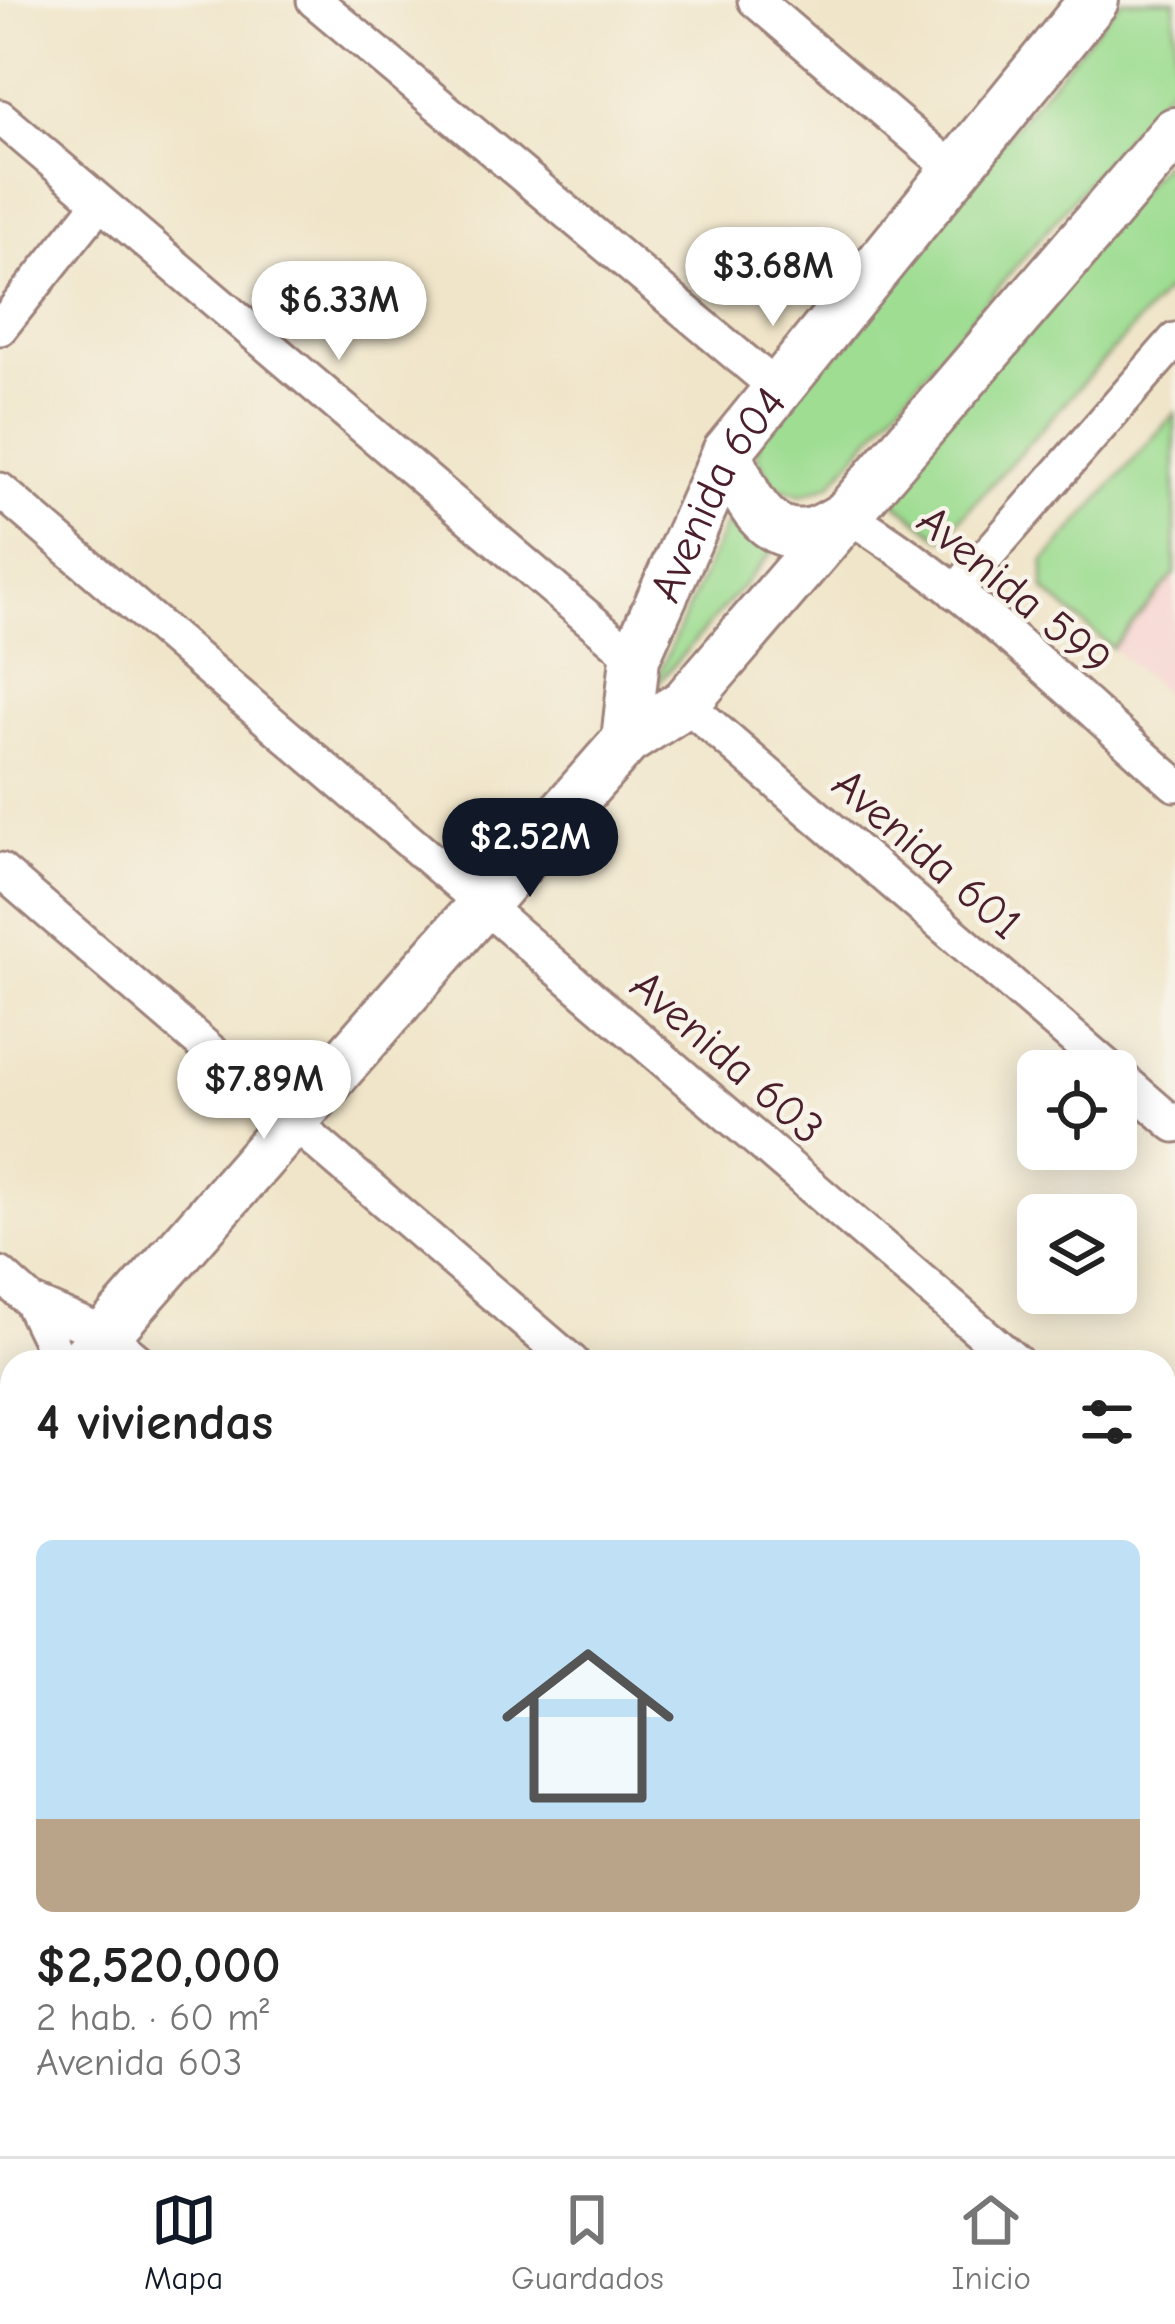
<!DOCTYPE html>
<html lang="es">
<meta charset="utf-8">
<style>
body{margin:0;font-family:"Comic Neue",sans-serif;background:#f2f2f2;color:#222;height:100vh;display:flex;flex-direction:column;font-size:45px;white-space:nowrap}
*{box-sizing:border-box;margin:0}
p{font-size:39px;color:#767676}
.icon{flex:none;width:66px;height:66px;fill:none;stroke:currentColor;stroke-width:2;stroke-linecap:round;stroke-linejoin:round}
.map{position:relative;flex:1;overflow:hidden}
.side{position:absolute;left:0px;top:1350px;width:1176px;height:807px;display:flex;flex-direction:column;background:#fff;border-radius:36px 36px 0 0;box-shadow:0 6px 30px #0003}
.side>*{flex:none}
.controls{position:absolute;left:1017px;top:1050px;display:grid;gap:24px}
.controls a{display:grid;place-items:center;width:120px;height:120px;border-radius:18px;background:#fff;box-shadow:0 6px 30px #0003;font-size:60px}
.price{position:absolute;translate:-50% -102px;padding:0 27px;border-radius:42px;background:#fff;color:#222;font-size:39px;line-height:78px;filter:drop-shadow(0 3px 6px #0008)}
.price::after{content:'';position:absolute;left:50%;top:72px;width:36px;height:27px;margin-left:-18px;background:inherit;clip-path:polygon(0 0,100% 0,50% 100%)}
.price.on{background:#111827;color:#fff}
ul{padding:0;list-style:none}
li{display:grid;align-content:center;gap:24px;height:636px;padding:0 36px}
li span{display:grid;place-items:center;height:372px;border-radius:18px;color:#555}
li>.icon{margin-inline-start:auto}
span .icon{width:216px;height:216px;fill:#fffc;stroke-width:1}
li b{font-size:51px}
h2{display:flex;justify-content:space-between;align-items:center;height:144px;padding:0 36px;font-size:51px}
.menu{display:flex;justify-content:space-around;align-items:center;height:168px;border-top:3px solid #e0e0e0;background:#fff;font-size:33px;color:#767676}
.menu a{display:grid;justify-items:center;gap:6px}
.menu .on{color:#111827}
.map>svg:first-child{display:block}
.built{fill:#f7d0ce}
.green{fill:#9edd92;stroke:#747e5e;stroke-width:3}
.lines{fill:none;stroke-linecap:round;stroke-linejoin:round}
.street-casing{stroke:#9d827a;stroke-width:39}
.secondary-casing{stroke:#9d827a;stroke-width:54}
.path{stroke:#9d827a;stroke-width:8;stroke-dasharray:9 9;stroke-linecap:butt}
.street{stroke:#fff;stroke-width:33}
.secondary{stroke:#fff;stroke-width:48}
.labels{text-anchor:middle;stroke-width:9;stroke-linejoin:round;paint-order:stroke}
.street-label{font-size:45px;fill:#4a1f2b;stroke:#f7f3e8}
</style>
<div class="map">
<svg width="1175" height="2156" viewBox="0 0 1175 2156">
<rect width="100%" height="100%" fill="#f7f3e8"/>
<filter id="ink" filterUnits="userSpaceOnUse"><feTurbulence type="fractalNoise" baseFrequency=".00833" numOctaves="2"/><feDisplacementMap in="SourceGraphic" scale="24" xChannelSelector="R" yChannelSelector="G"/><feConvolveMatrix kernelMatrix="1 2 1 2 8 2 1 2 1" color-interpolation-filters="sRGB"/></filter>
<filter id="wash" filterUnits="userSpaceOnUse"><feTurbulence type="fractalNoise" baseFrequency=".004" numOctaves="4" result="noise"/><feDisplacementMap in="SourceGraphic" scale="48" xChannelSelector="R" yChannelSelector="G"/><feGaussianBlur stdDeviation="2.7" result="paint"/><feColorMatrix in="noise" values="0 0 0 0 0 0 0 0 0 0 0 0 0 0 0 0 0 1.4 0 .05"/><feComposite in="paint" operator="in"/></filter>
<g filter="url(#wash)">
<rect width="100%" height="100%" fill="#f0e5c9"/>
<g class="built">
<path d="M1175 574V702L1112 648Z"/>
<path d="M1164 1930 1175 1939V2156H1121L1108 2145H1164Z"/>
</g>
<g class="green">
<path d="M1121 0H1175V79L831 484 802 495 774 486 757 456 761 425Z"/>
<path d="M1175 149V281L942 539 880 491Z"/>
<path d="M1175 413V574L1112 648 1044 590V562Z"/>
<path d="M726 524 775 549 651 691Z"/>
<path d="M818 2145H1108L1121 2156H808Z"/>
</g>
</g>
<g filter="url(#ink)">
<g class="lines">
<g class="street-casing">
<g id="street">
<path d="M314 0 778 389"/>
<path d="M755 0 955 171"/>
<path d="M0 117 635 658"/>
<path d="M0 328 99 204"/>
<path d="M0 490 1016 1362"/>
<path d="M847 515C967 588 1069 692 1175 784"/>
<path d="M955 592 1175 340"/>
<path d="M685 703 1112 1071"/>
<path d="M0 870 572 1362"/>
<path d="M1116 1074 1175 1125"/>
<path d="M0 1274 31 1302 105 1334 139 1362"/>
<path d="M31 1302 60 1362"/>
<path d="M1164 1489 1175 1499"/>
<path d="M0 1668 12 1679"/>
<path d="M1164 1870 1175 1880"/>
<path d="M0 1994 12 2004"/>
<path d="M0 2097 12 2107"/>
<path d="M57 2145 70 2156"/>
<path d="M178 2145 191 2156"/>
<path d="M545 2145 557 2156"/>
<path d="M743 2156 752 2145"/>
</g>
</g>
<g class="secondary-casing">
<g id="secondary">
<path d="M727 452C742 487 761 544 812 532 823 530 837 520 847 515"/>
<path id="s1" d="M626 741 635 658 727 452 1094 0"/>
<path d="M82 1362 626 741 685 703 1175 132"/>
<path d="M0 1458 12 1444"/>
</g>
</g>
<path class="path" d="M930 2145 944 2156"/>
<use href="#street" class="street"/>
<use href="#secondary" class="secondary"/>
</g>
</g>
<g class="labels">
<g class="street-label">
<text dy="16" stroke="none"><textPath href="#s1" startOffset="267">Avenida 604</textPath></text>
<text transform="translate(1015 589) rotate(40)" y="16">Avenida 599</text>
<text transform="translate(928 853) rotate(41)" y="16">Avenida 601</text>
<text transform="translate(728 1056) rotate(41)" y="16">Avenida 603</text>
</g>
</g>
</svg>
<div class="controls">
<a><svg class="icon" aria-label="locate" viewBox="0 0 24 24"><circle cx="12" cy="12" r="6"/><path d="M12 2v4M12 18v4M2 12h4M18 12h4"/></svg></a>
<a><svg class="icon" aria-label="layers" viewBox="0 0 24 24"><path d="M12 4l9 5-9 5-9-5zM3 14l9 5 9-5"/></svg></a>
</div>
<b class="price" style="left:773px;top:329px">$3.68M</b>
<b class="price" style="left:339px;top:363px">$6.33M</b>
<b class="price on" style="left:530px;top:900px">$2.52M</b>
<b class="price" style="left:264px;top:1142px">$7.89M</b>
<section class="side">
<h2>4 viviendas<svg class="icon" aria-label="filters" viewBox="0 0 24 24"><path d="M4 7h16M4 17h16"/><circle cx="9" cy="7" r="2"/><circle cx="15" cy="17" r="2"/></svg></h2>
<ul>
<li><span style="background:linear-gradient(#bfe0f5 75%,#b9a48a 0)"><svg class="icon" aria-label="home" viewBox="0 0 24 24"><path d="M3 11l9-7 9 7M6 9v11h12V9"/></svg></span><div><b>$2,520,000</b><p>2 hab. · 60 m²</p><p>Avenida 603</p></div></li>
</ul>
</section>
</div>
<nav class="menu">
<a class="on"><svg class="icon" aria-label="map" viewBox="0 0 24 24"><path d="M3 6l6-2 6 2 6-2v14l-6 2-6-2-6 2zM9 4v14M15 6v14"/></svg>Mapa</a>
<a><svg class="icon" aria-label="saved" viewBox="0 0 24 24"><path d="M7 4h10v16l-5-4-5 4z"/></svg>Guardados</a>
<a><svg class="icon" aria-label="home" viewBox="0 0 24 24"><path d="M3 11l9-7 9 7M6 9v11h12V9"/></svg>Inicio</a>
</nav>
